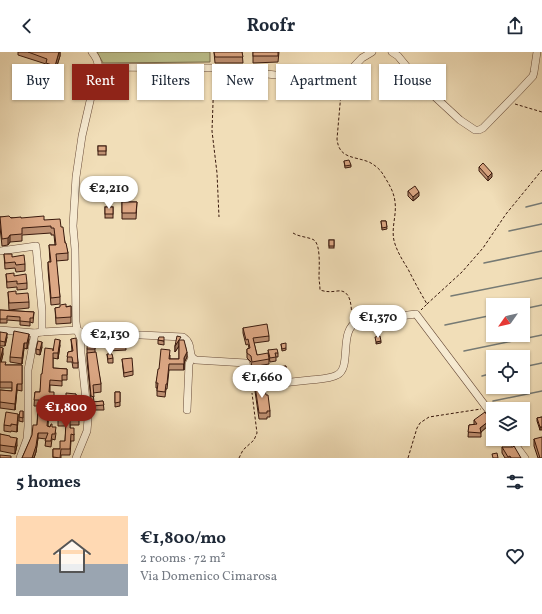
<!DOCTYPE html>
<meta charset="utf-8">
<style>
body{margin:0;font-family:Vollkorn,serif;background:#f6f6f7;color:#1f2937;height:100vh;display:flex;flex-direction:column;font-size:15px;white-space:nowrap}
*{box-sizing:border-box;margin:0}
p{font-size:13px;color:#747a83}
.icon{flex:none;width:22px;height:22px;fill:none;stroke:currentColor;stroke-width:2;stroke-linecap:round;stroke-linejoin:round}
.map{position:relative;height:406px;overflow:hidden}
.panel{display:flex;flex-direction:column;background:#fff;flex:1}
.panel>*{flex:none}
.hud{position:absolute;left:12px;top:12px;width:518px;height:36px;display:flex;gap:8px}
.needle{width:26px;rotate:236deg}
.buttons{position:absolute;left:486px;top:246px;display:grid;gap:8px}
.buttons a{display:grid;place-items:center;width:44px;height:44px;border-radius:0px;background:#fff;box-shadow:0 1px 3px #0004;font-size:20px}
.price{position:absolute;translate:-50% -34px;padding:0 9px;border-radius:14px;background:#fff;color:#222;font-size:13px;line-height:26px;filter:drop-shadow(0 1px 2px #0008)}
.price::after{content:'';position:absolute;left:50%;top:24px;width:12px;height:9px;margin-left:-6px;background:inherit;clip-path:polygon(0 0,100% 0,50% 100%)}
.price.on{background:#8f2418;color:#fff}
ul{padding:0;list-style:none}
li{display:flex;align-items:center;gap:12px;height:100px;padding:0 16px}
li span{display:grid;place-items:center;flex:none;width:112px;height:80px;border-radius:0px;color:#555}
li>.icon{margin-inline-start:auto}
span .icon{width:48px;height:48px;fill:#fffc;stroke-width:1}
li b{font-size:17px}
h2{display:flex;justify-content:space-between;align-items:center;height:48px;padding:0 16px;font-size:17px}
.chip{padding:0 14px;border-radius:0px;background:#fff;box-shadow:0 1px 3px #0004;font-size:14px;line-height:36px}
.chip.on{background:#8f2418;color:#fff}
header{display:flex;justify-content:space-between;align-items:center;height:52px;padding:0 16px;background:#fff;font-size:18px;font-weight:700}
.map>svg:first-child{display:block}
.green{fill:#bcc18d;stroke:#7a6d4d}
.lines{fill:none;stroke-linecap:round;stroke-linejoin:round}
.stream{stroke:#767a74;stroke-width:1.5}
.minor-casing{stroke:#674a38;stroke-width:8}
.path{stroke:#39190d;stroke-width:1;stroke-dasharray:3 2;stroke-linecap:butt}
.minor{stroke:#f6ead1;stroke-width:7}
.wall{fill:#be9072;stroke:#39190d}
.shaded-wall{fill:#9b765d;stroke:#39190d}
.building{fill:#dda885;stroke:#39190d}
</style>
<header><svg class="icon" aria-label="back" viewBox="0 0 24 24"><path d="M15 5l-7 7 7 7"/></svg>Roofr<svg class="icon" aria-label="share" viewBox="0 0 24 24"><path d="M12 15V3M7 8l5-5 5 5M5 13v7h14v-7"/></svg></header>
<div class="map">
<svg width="542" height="406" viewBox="0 0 542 406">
<rect width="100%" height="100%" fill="#f1deb8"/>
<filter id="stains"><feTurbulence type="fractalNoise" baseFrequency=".005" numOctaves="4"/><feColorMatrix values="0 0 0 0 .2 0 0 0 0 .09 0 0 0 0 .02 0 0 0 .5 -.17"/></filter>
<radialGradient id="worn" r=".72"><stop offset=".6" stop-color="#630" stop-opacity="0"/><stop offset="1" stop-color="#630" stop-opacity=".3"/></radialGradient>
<path class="green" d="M97 0H210V10L103 11Z"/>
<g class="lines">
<g class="stream">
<path d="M526 155 542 151"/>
<path d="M509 179 542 172"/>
<path d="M484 211 542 199"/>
<path d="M451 244 542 226"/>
<path d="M523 257 542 253"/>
<path d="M445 273 493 263"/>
<path d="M464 299 542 283"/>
<path d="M523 315 542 311"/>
<path d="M482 324 493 321"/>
<path d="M493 349 542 339"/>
</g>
<g class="minor-casing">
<g id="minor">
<path d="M392 0 398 4 421 32 460 68 475 78H479L483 76 519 39 533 24 534 20 537 0"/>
<path d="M99 15 215 16 336 30 344 25 362 6 372 0"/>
<path d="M0 199 36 194 42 259V280"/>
<path d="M0 278 35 281 42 280 77 278 85 282 89 283H141L183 285C195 293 186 304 196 308L246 311 251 335C271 332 290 330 310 328 318 327 330 327 337 323 353 315 337 277 359 269L416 262 493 364"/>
<path d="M187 358 189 312 192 306"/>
<path d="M511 387 525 406"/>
<path d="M20 406 27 387 28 374V318L35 281"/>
<path d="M76 406 87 379 88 367 81 301V287L77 278 76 270 75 197 73 174 76 125 82 84 96 23C99 13 99 9 92 0"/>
</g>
</g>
<g class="path">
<path d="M214 23 212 79 217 121 219 165"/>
<path d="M339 36 341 41 337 87C339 107 354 104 369 110 375 113 381 118 384 124 389 132 394 140 395 150 397 164 390 178 395 192 398 201 403 209 408 217 414 229 420 240 427 252L421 258"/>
<path d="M515 52 542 60"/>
<path d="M293 181C299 185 309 185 314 188 321 193 319 216 319 225 319 229 320 233 320 238 326 240 331 240 337 239 352 237 351 255 352 266"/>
<path d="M427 252 462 220 483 196 506 162 542 118"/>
<path d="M239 406 243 398 254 388 257 381 252 341"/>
<path d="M408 406 417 376 420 371 429 365 481 357"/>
</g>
<use href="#minor" class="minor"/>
</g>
<g class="wall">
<path d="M18 0H60V4L55 20 46 17V12L18 3Z"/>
<path d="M214 0H242L243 11H215Z"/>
<path d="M253 0H279L278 10 253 11Z"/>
<rect x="98" y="94" width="8" height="9"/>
<path d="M344 109 351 113V115L345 116Z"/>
<path d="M479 115 492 125 488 129 479 119Z"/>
<path d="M408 139 419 144 413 149 408 144Z"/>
<path d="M122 150H137L136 167H122Z"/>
<rect x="105" y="155" width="8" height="11"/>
<path d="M0 165 44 168 61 175 68 201V208L56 209 60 245V252L51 253 48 217V210H50L49 193H55L54 183H51V181L22 183V189L10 190 8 193 2 194 0 175Z"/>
<path d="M381 169H386L387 177 382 178Z"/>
<rect x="329" y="188" width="5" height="8"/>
<path d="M4 202 12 205 25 212V219L16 220 15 216 5 217Z"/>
<path d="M6 222 14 224 27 231V237L17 238V235L7 236Z"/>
<path d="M8 240 16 242 29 250V256L9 258Z"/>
<path d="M71 254V271L56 272 55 256Z"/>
<path d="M0 258 34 260 33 271 30 270V274L20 273V269L7 268V271H0Z"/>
<path d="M243 276 269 284V289L254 291 257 303 269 307V312L252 315 251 310 247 306V297L249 296 248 292 246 293 243 281Z"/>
<path d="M0 280 7 285 5 294H0Z"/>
<path d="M125 282 126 298 108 299 107 283Z"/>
<path d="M95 286V300L101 332V340L93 341 94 350 103 349 104 358H92L87 309V297Z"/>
<path d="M29 287 27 297 24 296 22 312 10 310V305Z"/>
<path d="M71 287 78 311V316H73L72 310H67L68 300 72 299Z"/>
<path d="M158 288 164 289V293L158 292Z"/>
<path d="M181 288 187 305 184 311V318H169L167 337H166L165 345 157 344V336H156V331L159 317 170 303V307H179V294L175 300V294Z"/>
<path d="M281 292 286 296V298L282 299Z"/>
<path d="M60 293 58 307 53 306V316L67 317V328H62V334L50 333V340L54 344H66L76 342V353L74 352V357L60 356V358L79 357V373H70V376L74 382V389H71L70 403H61V406H53V397H60L65 389 66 374H58V359H49L48 374 52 375 56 381 55 388 52 387 51 395 45 394 46 387 38 386 36 400 34 406H22L37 373 38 354H34L35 340H40L42 322 53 297Z"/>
<path d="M0 295 3 302 1 310 5 313H22V339L17 338 15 358 0 356V338L12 339V336H0Z"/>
<path d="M42 295 40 303 36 302V297Z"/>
<path d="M268 298 278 301V305H276V309L270 310Z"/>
<path d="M107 302 113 306V311H108Z"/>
<path d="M122 307 133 319V323L124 325Z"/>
<path d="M286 314V323H277V327L268 328V317L275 316Z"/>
<path d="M253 315 262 322V328L255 329 253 321Z"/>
<path d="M255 334 270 359V365H267V367H259L255 339Z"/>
<path d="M115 340H120V354L115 355Z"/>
<path d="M23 359V370L19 369V365Z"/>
<path d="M542 365 540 378 537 369V366Z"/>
<path d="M18 368 17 380 11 379V380L4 379V373Z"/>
<path d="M474 368H488L489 373 481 380V385H468L469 373H474Z"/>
<path d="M0 382 10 385 17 393 15 402 0 399Z"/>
<path d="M534 387 542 406H538L534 394Z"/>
<path d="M502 395 521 406H505L502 401Z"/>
</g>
<g class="shaded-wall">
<path d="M59 0H60V4L55 20V14Z"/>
<path d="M492 121V125L488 129V125Z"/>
<path d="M419 140V144L413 149V145Z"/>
<path d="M10 183V190L8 193V186Z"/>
<path d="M7 281V285L5 294V290Z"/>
<path d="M29 282V287L27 297V291Z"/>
<path d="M60 288V293L58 307V301Z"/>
<path d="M179 288V294L175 300V294Z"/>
<path d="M381 289V291L376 292V290Z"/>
<path d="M42 290V295L40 303V298Z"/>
<path d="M24 291V296L22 312V306Z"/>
<path d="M3 296V302L0 316V309Z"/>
<path d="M187 300V305L184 311V318V306Z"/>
<path d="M17 332V338L15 358V352Z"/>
<path d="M18 362V368L17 380V373Z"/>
<path d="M489 369V373L480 381V376Z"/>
<rect x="540" y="375" width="2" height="3"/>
<path d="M38 381V386L36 400 34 406H32Z"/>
<path d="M17 386V393L15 402V395Z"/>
</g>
<g class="building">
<path d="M28 0H59L55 14 46 11 47 7Z"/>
<path d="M214 0H242L243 5H215Z"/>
<rect x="253" y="0" width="25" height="4"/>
<rect x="98" y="94" width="8" height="5"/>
<path d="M349 108 351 113 345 114 344 109Z"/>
<path d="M483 111 492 121 488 125 479 115Z"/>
<path d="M415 134 419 140 413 145 408 139Z"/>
<path d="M122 150H137L136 161H122Z"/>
<rect x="105" y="155" width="8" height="7"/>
<path d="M9 164 11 166 21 165V166L44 164V168L60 167 61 175H63L65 191H66L68 201 56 202 60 245 51 246 48 210H51L49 193H56L54 176H51V174L22 176V182L10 183 8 186 2 187 0 165Z"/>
<path d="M381 169H386L387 175 382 176Z"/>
<rect x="329" y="188" width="5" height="6"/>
<path d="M4 202H12V205L24 203 25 212 16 213 15 210 5 211Z"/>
<path d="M14 221V224L26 222 27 231 17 232V229L7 230 6 222Z"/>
<path d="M16 239V242L28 241 29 250 9 251 8 240Z"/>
<path d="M66 252V255L71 254V265L56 266 55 256 60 255V253Z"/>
<path d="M0 258 34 260 33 266H30V270L20 269V265L7 264V267H0Z"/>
<path d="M267 272 269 284 253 286 257 303 268 301 269 307 252 310 251 304 247 301V297L250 296 248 287 246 288 243 276Z"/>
<path d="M14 279 29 282 27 291H24L22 306 10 305Z"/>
<path d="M0 280 7 281 5 290 0 289Z"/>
<path d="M125 282 126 292 108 293 107 283Z"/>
<path d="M177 284 181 285 179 288H184L187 300 184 306V312H169L167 332H166L165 340 157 339 158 331H156L158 317H159L161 297 170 298 169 307H179V288L175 294Z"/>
<path d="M380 284 381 289 376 290 375 285Z"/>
<path d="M88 285 95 286V297H87Z"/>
<path d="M159 285H164V289L158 288Z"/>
<path d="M76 286 78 311H73L72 305H67L68 300 73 299 71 287Z"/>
<path d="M55 287 60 288 58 301H53V316L67 317V323H62V329L50 328 49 340H54V344H66V341L76 342V347H74V351L60 350V353H49L47 374 50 375 51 372H52V375H56L55 382H52L51 389H45L48 381H38L36 394 32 406H22L32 383 33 373H37L39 348H34L35 340H40L41 322H42L45 296 53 297V299Z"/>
<path d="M38 289 42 290 40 298 36 297Z"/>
<path d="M286 291V296L282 297 281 292Z"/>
<path d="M0 295 3 296 0 309Z"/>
<path d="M277 297 278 301H275L276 305 270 306 268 298Z"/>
<path d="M96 300 101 332 93 333 94 345 91 344 87 301Z"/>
<path d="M107 302H112L113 306 108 307Z"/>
<path d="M132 306 133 319 124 321 122 307Z"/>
<path d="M0 310H6L5 313H22V332H17L15 352 0 350V338L12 339V330H0Z"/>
<path d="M286 314V319H276L277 322 268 323V317L275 316V315Z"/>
<path d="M253 315H260L262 322 255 323Z"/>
<path d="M264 332 266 343H268L270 359H267V361H259L255 334Z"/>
<path d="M115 340H120V350L115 351Z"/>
<path d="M103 349 104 353 92 354V350Z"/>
<path d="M79 357V367H70V376H74V383L71 382 70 397H61L60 406 53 405V397H60V389H65L66 368H58V358Z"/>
<path d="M20 359H23V366L19 365Z"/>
<path d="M6 360 18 362 17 373 11 372V374L4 373Z"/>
<path d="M485 360 488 365H487L489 369 480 376 481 381 468 380 469 373 477 372 474 368Z"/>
<path d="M542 365V375H540L537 366Z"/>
<path d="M0 382 10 384V385L17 386 15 395 0 393Z"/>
<path d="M542 385V406H540L534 387Z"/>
<path d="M514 394 521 406H511L510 404 508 405 502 395H513Z"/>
<path d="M497 401 498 406H493L492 402Z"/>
<path d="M0 403 11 404V406H0Z"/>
</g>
<rect width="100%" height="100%" filter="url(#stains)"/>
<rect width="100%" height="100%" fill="url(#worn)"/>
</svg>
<div class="buttons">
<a><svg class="needle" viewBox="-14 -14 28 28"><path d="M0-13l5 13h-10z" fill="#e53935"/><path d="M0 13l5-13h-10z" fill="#747a83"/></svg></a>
<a><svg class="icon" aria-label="locate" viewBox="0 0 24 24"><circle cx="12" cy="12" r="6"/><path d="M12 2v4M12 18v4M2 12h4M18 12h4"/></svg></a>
<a><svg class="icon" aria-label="layers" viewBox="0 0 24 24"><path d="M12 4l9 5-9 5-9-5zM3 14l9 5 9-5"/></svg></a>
</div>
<b class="price" style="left:109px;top:158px">€2,210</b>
<b class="price" style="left:378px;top:287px">€1,370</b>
<b class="price" style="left:110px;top:304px">€2,130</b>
<b class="price" style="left:262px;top:347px">€1,660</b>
<b class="price on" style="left:66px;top:377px">€1,800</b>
<div class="hud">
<a class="chip">Buy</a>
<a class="chip on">Rent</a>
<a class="chip">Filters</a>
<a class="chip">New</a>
<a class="chip">Apartment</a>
<a class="chip">House</a>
</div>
</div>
<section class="panel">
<h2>5 homes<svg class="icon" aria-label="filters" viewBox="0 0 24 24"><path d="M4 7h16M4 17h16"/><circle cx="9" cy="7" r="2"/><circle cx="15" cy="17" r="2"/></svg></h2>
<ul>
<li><span style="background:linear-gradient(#ffd9b3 60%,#9aa5b1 0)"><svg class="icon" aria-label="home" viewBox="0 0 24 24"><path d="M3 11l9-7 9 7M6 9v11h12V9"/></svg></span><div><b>€1,800/mo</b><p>2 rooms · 72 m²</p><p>Via Domenico Cimarosa</p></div><svg class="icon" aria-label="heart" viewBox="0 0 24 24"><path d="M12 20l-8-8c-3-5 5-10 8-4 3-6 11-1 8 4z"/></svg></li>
</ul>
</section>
